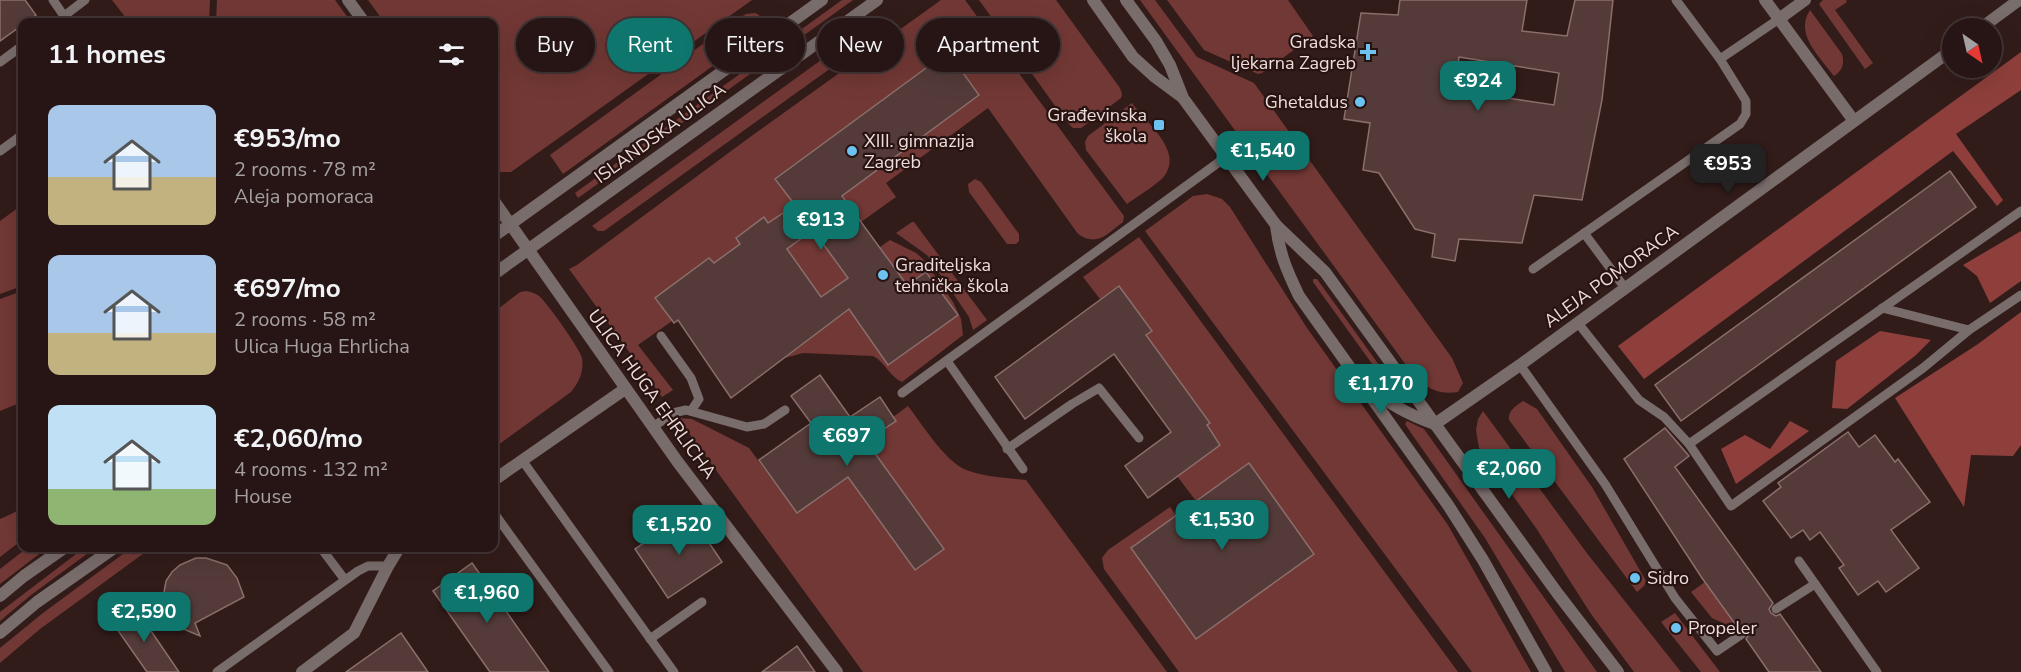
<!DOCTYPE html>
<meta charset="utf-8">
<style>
body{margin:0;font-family:"Nunito Sans",sans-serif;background:#322222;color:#f1f3f6;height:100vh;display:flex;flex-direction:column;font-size:22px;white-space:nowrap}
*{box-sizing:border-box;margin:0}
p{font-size:20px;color:#a49fa0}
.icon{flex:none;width:33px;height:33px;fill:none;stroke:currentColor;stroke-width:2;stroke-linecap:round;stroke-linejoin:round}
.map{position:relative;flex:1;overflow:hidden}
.sheet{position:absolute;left:18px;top:18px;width:480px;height:534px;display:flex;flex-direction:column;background:#261514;border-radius:12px;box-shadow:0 6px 24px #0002,0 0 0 2px #423434}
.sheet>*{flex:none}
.guide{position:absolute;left:516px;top:18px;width:570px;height:54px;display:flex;gap:12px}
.needle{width:39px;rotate:146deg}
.buttons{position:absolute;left:1942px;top:18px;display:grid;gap:12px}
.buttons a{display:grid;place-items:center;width:60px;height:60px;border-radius:50%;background:#261514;box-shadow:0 6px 24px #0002,0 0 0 2px #423434;font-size:30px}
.price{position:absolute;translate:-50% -51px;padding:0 14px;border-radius:12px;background:#0f766e;color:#fff;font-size:20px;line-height:39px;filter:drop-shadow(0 2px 3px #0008)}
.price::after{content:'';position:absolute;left:50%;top:36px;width:18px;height:14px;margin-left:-9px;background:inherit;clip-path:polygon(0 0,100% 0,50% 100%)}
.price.on{background:#222;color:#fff}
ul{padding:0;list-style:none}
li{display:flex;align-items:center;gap:18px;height:150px;padding:0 30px}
li span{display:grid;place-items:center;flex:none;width:168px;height:120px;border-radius:12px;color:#555}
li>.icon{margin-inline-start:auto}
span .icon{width:72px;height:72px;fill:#fffc;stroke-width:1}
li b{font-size:26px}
h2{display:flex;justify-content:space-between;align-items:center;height:72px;padding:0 30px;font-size:26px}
.chip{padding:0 21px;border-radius:27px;background:#261514;box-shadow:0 6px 24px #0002,0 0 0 2px #423434;font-size:21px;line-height:54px}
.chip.on{background:#0f766e;color:#fff}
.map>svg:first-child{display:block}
.green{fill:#723835}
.forest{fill:#8e3f3b}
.building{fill:#543b39;stroke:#8b6f6c;stroke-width:1.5;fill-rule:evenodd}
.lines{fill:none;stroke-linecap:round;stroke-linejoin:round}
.service{stroke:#796d6c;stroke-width:9}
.minor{stroke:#796d6c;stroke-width:12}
.tertiary{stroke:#796d6c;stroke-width:12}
.poi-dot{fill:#6cc3f2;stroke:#281311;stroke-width:2}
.labels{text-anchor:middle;stroke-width:4.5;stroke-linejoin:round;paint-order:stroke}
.poi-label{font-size:18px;fill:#eddddb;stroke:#281311;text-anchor:start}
.street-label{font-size:18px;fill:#eddddb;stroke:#281311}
</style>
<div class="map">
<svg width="2021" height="672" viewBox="0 0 2021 672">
<rect width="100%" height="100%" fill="#321c1a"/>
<g class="green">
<path d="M112 0H210L209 22H129Z"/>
<path d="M217 0H335L351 22H216Z"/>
<path d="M368 0H752L511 172H499L494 169V22H384Z"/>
<path d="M842 0H853L578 198 575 193Z"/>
<path d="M941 0H965L1124 216 1123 222C1107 234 1097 247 1078 234L988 108 886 183 896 197 861 222 842 196 979 96 948 52 775 178 795 205 768 223 764 217 736 237 740 244 714 263 709 258 655 298 672 321 638 345 673 390 662 397 569 269 577 265 746 140Z"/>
<path d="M979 0H1056L1120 88 1122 94 1121 98 1081 128H1073L1066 121Z"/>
<path d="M1140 0H1155L1197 57 1254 83 1452 358 1463 383 1458 392C1441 395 1426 389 1414 376Z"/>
<path d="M1167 0H1288L1313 36 1262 73 1258 74 1204 50Z"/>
<path d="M1823 0H1846L1847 2 1835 10 1873 63 1865 69 1819 4Z"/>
<path d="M1810 10 1842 54C1845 64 1842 71 1834 76 1820 57 1794 34 1810 10Z"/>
<path d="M755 13 759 15 760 20 721 60 563 174 550 155 736 20 746 14Z"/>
<path d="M850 39 857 49 856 50 604 231H598L592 226Z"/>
<path d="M1132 103C1145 122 1183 150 1165 175 1160 183 1135 198 1127 204L1086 150 1085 142 1088 136Z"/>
<path d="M975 179 981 182 1019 234V241L1016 244H1007L969 192 968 184Z"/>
<path d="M1207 194 1222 199 1230 207 1307 328 1448 525 1531 672H1472L1145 231 1193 196Z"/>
<path d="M22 205V286L0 294V221Z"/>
<path d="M912 222H914L987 320 973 330 969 317 927 255 896 233Z"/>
<path d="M813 230 848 278 821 297 787 249Z"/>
<path d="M1139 237 1458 672H1179L1104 569 1102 558 1108 550 1170 507 1176 515 1131 548 1196 638 1314 554 1249 463 1196 501 1177 476 1220 445 1207 425 1210 422 1157 351 1142 338 1152 331 1119 286 1100 299 1083 277Z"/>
<path d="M890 240 916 253 923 259 953 302 961 319 963 335 902 382C889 376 885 362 873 356L803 353 785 358 849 309 888 365 957 315 927 272 907 285 880 247Z"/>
<path d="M1313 279H1317L1392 383V386H1388L1313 282Z"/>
<path d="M22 291V402L0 411V299Z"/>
<path d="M526 291C531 292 535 293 539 296 546 301 581 350 582 358 584 372 579 382 571 392L494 448V312L520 292Z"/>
<path d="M1523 401 1537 409 1592 487 1646 581 1644 586 1637 592 1509 420C1508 410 1516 406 1523 401Z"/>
<path d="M908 406C923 425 946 464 969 471 987 477 1007 478 1026 480L1167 672H863L678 418 692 419 749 448 797 513 848 477 915 569 944 549 866 441 896 421 893 417Z"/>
<path d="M1483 411 1586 552 1681 672H1634L1591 614 1536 528 1479 448 1476 430 1478 419Z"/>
<path d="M1407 421 1424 429 1597 672H1565L1485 538 1411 433 1405 424Z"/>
<path d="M22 509V540L0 557V519Z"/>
<path d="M27 548H47L0 584V569Z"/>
<path d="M84 548H95L31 595 0 621V612Z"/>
<path d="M131 548H151L40 629 0 663V648L43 613Z"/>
<path d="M1705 582 1734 622 1725 624 1712 618 1691 592Z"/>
<path d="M1675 613 1720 672H1701L1661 622Z"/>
</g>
<g class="forest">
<path d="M2021 52V90L1956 134 2003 200 1997 206 1953 151 1644 379 1618 346Z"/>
<path d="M2021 231V281L1990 303 1977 276 1963 265Z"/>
<path d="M2021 312V445L2013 456 1971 455 1964 507 1895 398 1978 344Z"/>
<path d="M1880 331 1931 340 1916 355 1847 409 1832 408 1836 361Z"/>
<path d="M1790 421 1809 431 1736 484 1721 449 1745 435 1770 449Z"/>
</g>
<g class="building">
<path d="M0 0H25L36 15 26 22H22V25L0 41Z"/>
<path d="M1400 0H1527L1522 31 1567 36 1575 0H1613L1602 100 1582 200 1534 195 1522 243 1459 239 1455 261 1432 257 1435 234 1415 229 1379 173 1363 170 1370 123 1344 119 1361 13 1398 15ZM1459 57 1559 73 1554 105 1454 90Z"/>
<path d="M948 52 979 95 842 196 907 285 926 272 958 315 888 365 849 309 731 398 678 320 674 323 655 298 709 258 714 263 740 244 736 238 764 217 768 223 795 205 775 179ZM813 230 848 278 821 297 787 249Z"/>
<path d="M1950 171 1976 207 1681 421 1655 385Z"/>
<path d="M1119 286 1152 331 1146 335 1210 423 1207 425 1220 445 1148 498 1125 466 1171 432 1114 354 1025 419 995 377Z"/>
<path d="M820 375 850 417 880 397 896 421 866 441 944 549 915 570 848 477 797 513 759 460 811 423 791 396Z"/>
<path d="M1665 428 1689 456 1675 467 1773 603 1769 609 1771 613 1776 616 1780 614 1821 672H1769L1746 639 1749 634 1747 630 1742 627 1738 628 1702 578 1624 459Z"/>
<path d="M1848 432 1859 447 1875 435 1895 462 1898 459 1930 502 1891 530 1919 568 1886 592 1878 581 1858 595 1839 568 1844 565 1820 532 1810 540 1803 530 1791 538 1763 501 1781 487 1778 483Z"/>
<path d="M1249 463 1314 554 1196 639 1131 548Z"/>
<path d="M689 513 722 562 668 598 635 549Z"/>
<path d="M196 558H206L227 565 237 578 244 597 195 623 200 636 157 618 166 612 163 598 166 581 172 572 180 565Z"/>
<path d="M472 563 549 672H490L433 591Z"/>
<path d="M131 607 145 626 147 625 179 672H147L112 622Z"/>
<path d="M401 633 428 672H346Z"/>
<path d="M797 646 815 672H762Z"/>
</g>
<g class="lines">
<g class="service">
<path d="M53 0 64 16 85 0"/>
<path d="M1720 59 1779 19"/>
<path d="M0 62 22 46"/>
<path d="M0 151 22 135"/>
<path d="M1584 233 1625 288"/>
<path d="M1533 269 1740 124 1746 114V101L1720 59 1676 0"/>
<path d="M1882 308 1969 330"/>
<path d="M1578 323 1639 400 1664 417 1689 444 1731 506 1923 368 1969 330 2021 295"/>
<path d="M661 336 691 378 699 399 691 411"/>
<path d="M947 361 1023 469"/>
<path d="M1520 365 1605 484 1675 598 1717 651 1742 634"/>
<path d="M902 393 1226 157"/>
<path d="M653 427 673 413 686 410 747 427 764 424 785 410"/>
<path d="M1689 444 2021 211"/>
<path d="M1007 449 1072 404 1099 388 1139 438"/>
<path d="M522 460 674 672"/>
<path d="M494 513 609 672"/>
<path d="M321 548 345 580"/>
<path d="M1799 561 1877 672"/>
<path d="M1776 609 1815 584"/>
<path d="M650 639 702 602"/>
<path d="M217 672 358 571 368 566H388"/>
</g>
<g class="minor">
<path d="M348 0 364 22"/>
<path d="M1765 0 1854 121"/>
<path d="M1779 19 1805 0"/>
<path d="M494 201 677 461 837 672"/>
<path d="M494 480 625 389"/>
<path d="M302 672 354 633 388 566 399 548"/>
</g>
<g class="tertiary">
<path d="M1093 0 1133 57 1155 77 1182 97"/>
<path d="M1126 0 1156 41 1170 65 1183 98 1276 225 1325 272 1558 594 1618 672"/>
<path d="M1981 28 2019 0"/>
<path d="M1276 225C1279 253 1287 271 1299 296L1448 505 1483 560 1546 672"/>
<path d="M494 236 822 0"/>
<path d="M494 274 877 0"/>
<path d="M1368 386C1388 404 1409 415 1435 424"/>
<path d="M1435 424 1520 365 1953 49"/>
<path d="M0 596 24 576 64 548"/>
<path d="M0 633 37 602 114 548"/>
</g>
</g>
<g class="poi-dot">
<path d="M1365 43h6v6h6v6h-6v6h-6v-6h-6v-6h6z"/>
<circle cx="1360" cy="102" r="6"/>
<rect x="1153" y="119" width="12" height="12" rx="3"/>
<circle cx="852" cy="151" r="6"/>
<circle cx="883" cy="275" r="6"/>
<circle cx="1635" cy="578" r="6"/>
<circle cx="1676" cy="628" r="6"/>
</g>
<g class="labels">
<g class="poi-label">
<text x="1356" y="48" text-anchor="end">Gradska<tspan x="1356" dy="21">ljekarna Zagreb</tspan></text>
<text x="1348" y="108" text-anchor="end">Ghetaldus</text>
<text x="1147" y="121" text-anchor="end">Građevinska<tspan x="1147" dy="21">škola</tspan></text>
<text x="864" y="147">XIII. gimnazija<tspan x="864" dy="21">Zagreb</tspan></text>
<text x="895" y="271">Graditeljska<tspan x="895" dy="21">tehnička škola</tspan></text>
<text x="1647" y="584">Sidro</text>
<text x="1688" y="634">Propeler</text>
</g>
<g class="street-label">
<text transform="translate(660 133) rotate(-36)" y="6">ISLANDSKA ULICA</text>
<text transform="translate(1611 276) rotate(-36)" y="6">ALEJA POMORACA</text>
<text transform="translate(652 394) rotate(54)" y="6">ULICA HUGA EHRLICHA</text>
</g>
</g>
</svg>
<div class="buttons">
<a><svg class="needle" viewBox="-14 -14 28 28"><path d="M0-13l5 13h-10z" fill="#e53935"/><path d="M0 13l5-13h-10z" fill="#a49fa0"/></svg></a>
</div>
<b class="price" style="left:1478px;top:112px">€924</b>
<b class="price" style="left:1263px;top:182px">€1,540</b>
<b class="price on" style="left:1728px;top:195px">€953</b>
<b class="price" style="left:821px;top:251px">€913</b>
<b class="price" style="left:1381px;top:415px">€1,170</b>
<b class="price" style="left:847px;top:467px">€697</b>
<b class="price" style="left:1509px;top:500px">€2,060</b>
<b class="price" style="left:1222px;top:551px">€1,530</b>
<b class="price" style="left:679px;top:556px">€1,520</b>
<b class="price" style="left:487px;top:624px">€1,960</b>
<b class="price" style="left:144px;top:643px">€2,590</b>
<div class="guide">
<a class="chip">Buy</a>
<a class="chip on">Rent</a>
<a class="chip">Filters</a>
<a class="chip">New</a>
<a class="chip">Apartment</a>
</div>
<section class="sheet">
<h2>11 homes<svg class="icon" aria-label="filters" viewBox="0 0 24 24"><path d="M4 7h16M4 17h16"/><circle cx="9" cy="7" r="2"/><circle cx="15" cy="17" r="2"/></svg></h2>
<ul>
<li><span style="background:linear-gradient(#a9c7e8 60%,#c2b280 0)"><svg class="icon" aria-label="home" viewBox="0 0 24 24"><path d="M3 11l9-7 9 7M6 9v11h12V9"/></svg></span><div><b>€953/mo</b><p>2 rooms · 78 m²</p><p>Aleja pomoraca</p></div></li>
<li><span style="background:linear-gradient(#a9c7e8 65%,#c2b280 0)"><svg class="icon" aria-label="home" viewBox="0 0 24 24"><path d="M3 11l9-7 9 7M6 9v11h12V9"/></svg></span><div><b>€697/mo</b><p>2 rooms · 58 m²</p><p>Ulica Huga Ehrlicha</p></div></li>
<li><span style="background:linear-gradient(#bfe0f5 70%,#8fb573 0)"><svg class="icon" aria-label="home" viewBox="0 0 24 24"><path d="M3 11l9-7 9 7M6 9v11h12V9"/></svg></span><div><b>€2,060/mo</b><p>4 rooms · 132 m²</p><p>House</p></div></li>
</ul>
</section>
</div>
